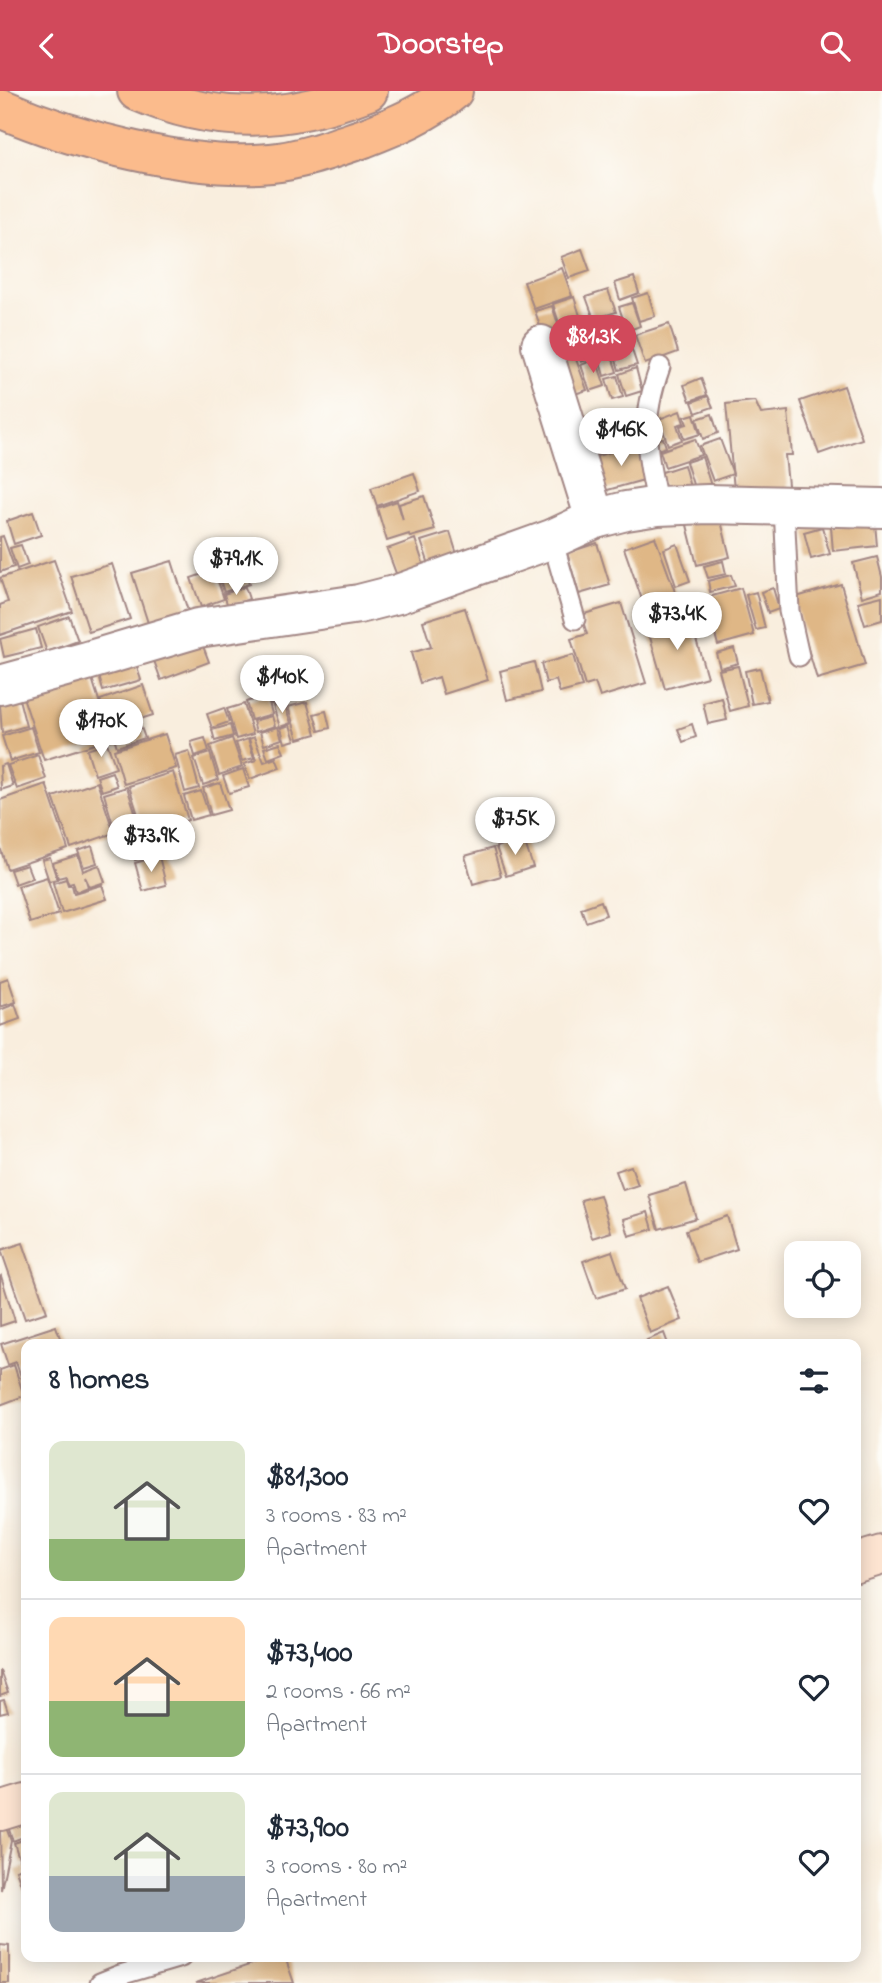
<!DOCTYPE html>
<meta charset="utf-8">
<style>
body{margin:0;font-family:"Indie Flower",sans-serif;background:#f6f6f7;color:#1f2937;height:100vh;display:flex;flex-direction:column;font-size:26px;white-space:nowrap}
*{box-sizing:border-box;margin:0}
p{font-size:23px;color:#747a83}
.icon{flex:none;width:38px;height:38px;fill:none;stroke:currentColor;stroke-width:2;stroke-linecap:round;stroke-linejoin:round}
.map{position:relative;flex:1;overflow:hidden}
.drawer{position:absolute;left:21px;top:1248px;width:840px;height:623px;display:flex;flex-direction:column;background:#fff;border-radius:14px;box-shadow:0 4px 18px #0003}
.drawer>*{flex:none}
.tools{position:absolute;left:784px;top:1150px;display:grid;gap:14px}
.tools a{display:grid;place-items:center;width:77px;height:77px;border-radius:14px;background:#fff;box-shadow:0 4px 18px #0003;font-size:35px}
.price{position:absolute;translate:-50% -60px;padding:0 16px;border-radius:24px;background:#fff;color:#222;font-size:23px;line-height:46px;filter:drop-shadow(0 2px 4px #0008)}
.price::after{content:'';position:absolute;left:50%;top:42px;width:21px;height:16px;margin-left:-10px;background:inherit;clip-path:polygon(0 0,100% 0,50% 100%)}
.price.selected{background:#d1495b;color:#fff}
ul{padding:0;list-style:none}
li{display:flex;align-items:center;gap:21px;height:175px;padding:0 28px}
li+li{border-top:2px solid #e0e1e3}
li span{display:grid;place-items:center;flex:none;width:196px;height:140px;border-radius:14px;color:#555}
li>.icon{margin-inline-start:auto}
span .icon{width:84px;height:84px;fill:#fffc;stroke-width:1}
li b{font-size:30px}
h2{display:flex;justify-content:space-between;align-items:center;height:84px;padding:0 28px;font-size:30px}
header{display:flex;justify-content:space-between;align-items:center;height:91px;padding:0 28px;background:#d1495b;color:#fff;font-size:32px;font-weight:700}
.map>svg:first-child{display:block}
.building{fill:#dfb786}
.lines{fill:none;stroke-linecap:round;stroke-linejoin:round}
.lane-casing{stroke:#a28684;stroke-width:23}
.street-casing{stroke:#a28684;stroke-width:42}
.secondary-casing{stroke:#a28684;stroke-width:42}
.highway-casing{stroke:#a28684;stroke-width:42}
.lane{stroke:#fff;stroke-width:19}
.street{stroke:#fff;stroke-width:38}
.secondary{stroke:#fde4d1;stroke-width:38}
.highway{stroke:#fbbb8c;stroke-width:38}
</style>
<header><svg class="icon" aria-label="back" viewBox="0 0 24 24"><path d="M15 5l-7 7 7 7"/></svg>Doorstep<svg class="icon" aria-label="search" viewBox="0 0 24 24"><circle cx="10" cy="10" r="6"/><path d="M15 15l6 6"/></svg></header>
<div class="map">
<svg width="882" height="1892" viewBox="0 0 882 1892">
<rect width="100%" height="100%" fill="#fdfcf7"/>
<filter id="ink" filterUnits="userSpaceOnUse"><feTurbulence type="fractalNoise" baseFrequency=".0143" numOctaves="2"/><feDisplacementMap in="SourceGraphic" scale="14" xChannelSelector="R" yChannelSelector="G"/><feConvolveMatrix kernelMatrix="1 2 1 2 8 2 1 2 1" color-interpolation-filters="sRGB"/></filter>
<filter id="wash" filterUnits="userSpaceOnUse"><feTurbulence type="fractalNoise" baseFrequency=".00686" numOctaves="4" result="noise"/><feDisplacementMap in="SourceGraphic" scale="28" xChannelSelector="R" yChannelSelector="G"/><feGaussianBlur stdDeviation="1.57" result="paint"/><feColorMatrix in="noise" values="0 0 0 0 0 0 0 0 0 0 0 0 0 0 0 0 0 1.4 0 .05"/><feComposite in="paint" operator="in"/></filter>
<g filter="url(#wash)">
<rect width="100%" height="100%" fill="#f9eede"/>
<g id="blocks">
<g class="building">
<path d="M582 158 590 180 569 187 561 166Z"/>
<path d="M562 177 572 205 534 218 524 191Z"/>
<path d="M634 186 639 202 620 209 615 192Z"/>
<path d="M608 199 616 221 594 228 586 206Z"/>
<path d="M648 202 655 225 639 230 632 207Z"/>
<path d="M574 206 582 231 561 238 553 213Z"/>
<path d="M632 212 640 235 627 240 619 216Z"/>
<path d="M552 215 560 239 543 244 535 220Z"/>
<path d="M669 233 678 261 645 273 635 244Z"/>
<path d="M586 234 592 254 576 259 570 240Z"/>
<path d="M564 239 569 255 550 262 544 246Z"/>
<path d="M628 247 637 274 619 279 611 252Z"/>
<path d="M608 253 617 281 604 285 596 257Z"/>
<path d="M591 255 595 266 581 271 577 261Z"/>
<path d="M572 257 587 299 562 307 549 265Z"/>
<path d="M596 268 605 295 590 300 581 274Z"/>
<path d="M636 277 642 300 626 305 619 283Z"/>
<path d="M617 285 623 306 612 309 606 288Z"/>
<path d="M701 287 707 304 690 310 684 294Z"/>
<path d="M844 295 862 348 819 363 800 310Z"/>
<path d="M708 305 713 316 696 322 692 311Z"/>
<path d="M755 310 761 323 788 320 792 364H785L789 404 735 409 726 313Z"/>
<path d="M680 320 684 332 677 334 682 349 668 354 659 328Z"/>
<path d="M600 323 612 356 580 367 569 334Z"/>
<path d="M694 323 700 343 684 348 680 335 687 333 684 326Z"/>
<path d="M712 323 718 342 703 348 697 328Z"/>
<path d="M623 334 627 346 612 350 608 339Z"/>
<path d="M663 347 666 356 654 360 651 350Z"/>
<path d="M695 348 701 364 665 376 660 360Z"/>
<path d="M720 348 733 383 713 390 700 355Z"/>
<path d="M637 353 647 388 604 400 594 366Z"/>
<path d="M702 366 711 395 695 400 686 371Z"/>
<path d="M684 374 691 400 666 407 659 382Z"/>
<path d="M414 382 420 400 377 415 371 397Z"/>
<path d="M424 405 435 439 410 446 409 443 387 450 377 417 397 410 403 429 399 413Z"/>
<path d="M718 418 730 466 697 474 685 426Z"/>
<path d="M33 421 41 444 14 453 7 430Z"/>
<path d="M875 432 877 455 833 460 831 436Z"/>
<path d="M822 436 830 463 811 468 804 441Z"/>
<path d="M450 441 460 473 432 482 421 450Z"/>
<path d="M3 445 14 476 0 481V446Z"/>
<path d="M655 446 678 509 646 520 624 457Z"/>
<path d="M415 448 427 484 400 493 387 458Z"/>
<path d="M597 452 610 494 579 503 567 462Z"/>
<path d="M677 453 690 490 676 495 664 458Z"/>
<path d="M21 454 28 474 17 478 10 457Z"/>
<path d="M239 463 249 493 224 501 214 471Z"/>
<path d="M877 466 882 486V500L862 506 853 472Z"/>
<path d="M54 469 72 520 0 544V514L8 511 0 487Z"/>
<path d="M172 470 188 520 148 532 132 482Z"/>
<path d="M723 470 726 483 708 487 704 475Z"/>
<path d="M112 473 130 528 89 541 71 485Z"/>
<path d="M214 479 224 508 201 516 191 487Z"/>
<path d="M731 484 735 495 710 501 708 490Z"/>
<path d="M841 493 865 574 817 588 793 507Z"/>
<path d="M245 496 249 508 228 516 224 503Z"/>
<path d="M741 497 754 544 718 554 705 507Z"/>
<path d="M773 497 779 518 768 522 761 501Z"/>
<path d="M756 501 765 537 756 539 746 504Z"/>
<path d="M882 505V529L865 534 858 511Z"/>
<path d="M621 512 646 592 600 606 595 592 585 595 571 548 587 543 581 524Z"/>
<path d="M465 517 488 589 444 603 439 586 420 592 411 562 431 556 423 530Z"/>
<path d="M689 524 707 586 665 598 647 536Z"/>
<path d="M69 525 78 550 47 561 38 536Z"/>
<path d="M36 538 41 557 4 566 0 548Z"/>
<path d="M200 547 209 571 161 589 152 564Z"/>
<path d="M734 557 738 572 720 577 716 562Z"/>
<path d="M573 564 582 596 560 602 556 589 546 592 541 573Z"/>
<path d="M135 570 141 589 103 600 98 581Z"/>
<path d="M534 571 541 601 507 609 500 580Z"/>
<path d="M738 575 748 615 730 620 719 579Z"/>
<path d="M760 577 768 610 752 613 745 580Z"/>
<path d="M90 581 111 648 44 669 22 603Z"/>
<path d="M143 594 153 624 137 629 134 620 106 628 100 609Z"/>
<path d="M282 599 285 610 271 613 268 602Z"/>
<path d="M267 604 272 623 251 629 246 611Z"/>
<path d="M722 607 727 629 708 633 703 612Z"/>
<path d="M19 608 26 635 2 642 0 614Z"/>
<path d="M307 611 316 643 298 648 288 616Z"/>
<path d="M284 612 291 632 280 636 273 615Z"/>
<path d="M244 613 253 643 236 648 227 618Z"/>
<path d="M224 617 229 631 212 637 207 623Z"/>
<path d="M326 620 330 637 319 640 314 623Z"/>
<path d="M132 623 135 632 139 631 145 647 117 656 109 630Z"/>
<path d="M272 625 275 635 256 641 253 630Z"/>
<path d="M692 633 696 646 683 651 678 638Z"/>
<path d="M230 634 233 645 215 650 212 639Z"/>
<path d="M290 634 295 649 285 652 281 637Z"/>
<path d="M31 636 39 661 10 670 2 645Z"/>
<path d="M278 636 282 648 264 654 260 641Z"/>
<path d="M165 643 176 677 124 693 114 659Z"/>
<path d="M254 646 264 671 276 667 280 677 250 688 244 673 256 669 249 648Z"/>
<path d="M205 647 209 660 195 665 191 651Z"/>
<path d="M232 647 242 676 219 684 210 655Z"/>
<path d="M248 648 254 667 242 670 236 652Z"/>
<path d="M107 652 116 677 95 684 87 659Z"/>
<path d="M280 652 284 662 268 668 264 657Z"/>
<path d="M189 660 199 697 185 701 175 664Z"/>
<path d="M210 662 218 689 203 694 194 667Z"/>
<path d="M38 664 46 688 17 698 8 674Z"/>
<path d="M6 673 13 695 1 699 0 675Z"/>
<path d="M243 678 249 696 229 702 223 685Z"/>
<path d="M112 681 117 695 102 700 97 686Z"/>
<path d="M173 681 188 729 144 743 129 695Z"/>
<path d="M97 691 114 742 71 757 53 706Z"/>
<path d="M220 692 229 719 211 724 203 697Z"/>
<path d="M46 693 68 758 7 778 0 756V709Z"/>
<path d="M127 696 141 739 117 747 104 703Z"/>
<path d="M201 700 209 724 191 729 184 705Z"/>
<path d="M178 736 183 754 161 762 155 743Z"/>
<path d="M142 740 144 745 150 743 157 762 135 769 127 745Z"/>
<path d="M523 746 533 776 506 785 496 756Z"/>
<path d="M92 755 97 772 84 776 78 760Z"/>
<path d="M493 757 501 785 473 793 465 765Z"/>
<path d="M78 764 83 780 99 774 105 791 90 796 85 786 88 796 76 801 73 791 68 792 66 785 58 787 53 772Z"/>
<path d="M159 765 166 794 143 800 135 772Z"/>
<path d="M50 767 57 788 49 790 42 769Z"/>
<path d="M27 774 32 787 15 793 10 779Z"/>
<path d="M47 786 59 823 30 832 18 795Z"/>
<path d="M66 788 68 794H72L74 802 102 794 107 808 62 822 53 792Z"/>
<path d="M601 810 606 824 586 831 581 817Z"/>
<path d="M8 887 16 911 0 916V890Z"/>
<path d="M15 913 20 928 0 935V919Z"/>
<path d="M631 1075 638 1094 623 1099 616 1080Z"/>
<path d="M686 1093 696 1127 659 1138 649 1104Z"/>
<path d="M600 1104 611 1141 592 1147 581 1109Z"/>
<path d="M648 1121 653 1138 629 1145 624 1128Z"/>
<path d="M727 1125 737 1158 697 1171 686 1139Z"/>
<path d="M23 1152 47 1221 25 1228 1 1159Z"/>
<path d="M612 1160 625 1198 596 1207 583 1170Z"/>
<path d="M1 1185 15 1230 0 1235V1186Z"/>
<path d="M668 1195 682 1229 650 1242 637 1207Z"/>
<path d="M56 1235 62 1253H26V1300L16 1271 8 1274 1 1253Z"/>
<path d="M664 1242 668 1253H649L647 1249Z"/>
<path d="M14 1274 24 1305 0 1314V1279Z"/>
<path d="M0 1579 8 1602 0 1605Z"/>
<path d="M4 1609 8 1621 0 1623V1610Z"/>
<path d="M19 1722 26 1745 13 1750 5 1727Z"/>
<path d="M4 1731 11 1750 1 1799 0 1732Z"/>
<path d="M26 1748V1772L21 1773 14 1752Z"/>
<path d="M26 1776V1807L16 1779Z"/>
<path d="M0 1854 9 1855V1892H0Z"/>
<path d="M273 1866H285L294 1892H196Z"/>
</g>
</g>
</g>
<g filter="url(#ink)">
<use href="#blocks" fill-opacity="0" stroke="#a28684" stroke-width="2"/>
<g class="lines">
<g class="lane-casing">
<g id="lane">
<path d="M658 415C646 359 640 331 660 276"/>
<path d="M784 416 789 520 799 565"/>
<path d="M552 448 575 528"/>
<path d="M100 1892 120 1884 181 1866"/>
</g>
</g>
<g class="street-casing">
<g id="street">
<path d="M541 254 595 428"/>
<path d="M0 594 87 570 198 537 359 513 398 503 552 448 595 428 626 420 658 415 708 413 882 417"/>
</g>
</g>
<g class="secondary-casing">
<g id="secondary">
<path d="M856 1472 882 1464"/>
<path d="M0 1720 26 1712"/>
</g>
</g>
<g class="highway-casing">
<g id="highway">
<path d="M137 0C217 35 288 31 368 0"/>
<path d="M0 17C74 49 191 80 271 72 302 69 334 57 364 47 395 35 427 22 453 0"/>
</g>
</g>
<use href="#lane" class="lane"/>
<use href="#street" class="street"/>
<use href="#secondary" class="secondary"/>
<use href="#highway" class="highway"/>
</g>
</g>
</svg>
<div class="tools">
<a><svg class="icon" aria-label="locate" viewBox="0 0 24 24"><circle cx="12" cy="12" r="6"/><path d="M12 2v4M12 18v4M2 12h4M18 12h4"/></svg></a>
</div>
<b class="price selected" style="left:593px;top:284px">$81.3K</b>
<b class="price" style="left:621px;top:377px">$146K</b>
<b class="price" style="left:236px;top:506px">$79.1K</b>
<b class="price" style="left:677px;top:561px">$73.4K</b>
<b class="price" style="left:282px;top:624px">$140K</b>
<b class="price" style="left:101px;top:668px">$170K</b>
<b class="price" style="left:515px;top:766px">$75K</b>
<b class="price" style="left:151px;top:783px">$73.9K</b>
<section class="drawer">
<h2>8 homes<svg class="icon" aria-label="filters" viewBox="0 0 24 24"><path d="M4 7h16M4 17h16"/><circle cx="9" cy="7" r="2"/><circle cx="15" cy="17" r="2"/></svg></h2>
<ul>
<li><span style="background:linear-gradient(#dfe7d0 70%,#8fb573 0)"><svg class="icon" aria-label="home" viewBox="0 0 24 24"><path d="M3 11l9-7 9 7M6 9v11h12V9"/></svg></span><div><b>$81,300</b><p>3 rooms · 83 m²</p><p>Apartment</p></div><svg class="icon" aria-label="heart" viewBox="0 0 24 24"><path d="M12 20l-8-8c-3-5 5-10 8-4 3-6 11-1 8 4z"/></svg></li>
<li><span style="background:linear-gradient(#ffd9b3 60%,#8fb573 0)"><svg class="icon" aria-label="home" viewBox="0 0 24 24"><path d="M3 11l9-7 9 7M6 9v11h12V9"/></svg></span><div><b>$73,400</b><p>2 rooms · 66 m²</p><p>Apartment</p></div><svg class="icon" aria-label="heart" viewBox="0 0 24 24"><path d="M12 20l-8-8c-3-5 5-10 8-4 3-6 11-1 8 4z"/></svg></li>
<li><span style="background:linear-gradient(#dfe7d0 60%,#9aa5b1 0)"><svg class="icon" aria-label="home" viewBox="0 0 24 24"><path d="M3 11l9-7 9 7M6 9v11h12V9"/></svg></span><div><b>$73,900</b><p>3 rooms · 80 m²</p><p>Apartment</p></div><svg class="icon" aria-label="heart" viewBox="0 0 24 24"><path d="M12 20l-8-8c-3-5 5-10 8-4 3-6 11-1 8 4z"/></svg></li>
</ul>
</section>
</div>
